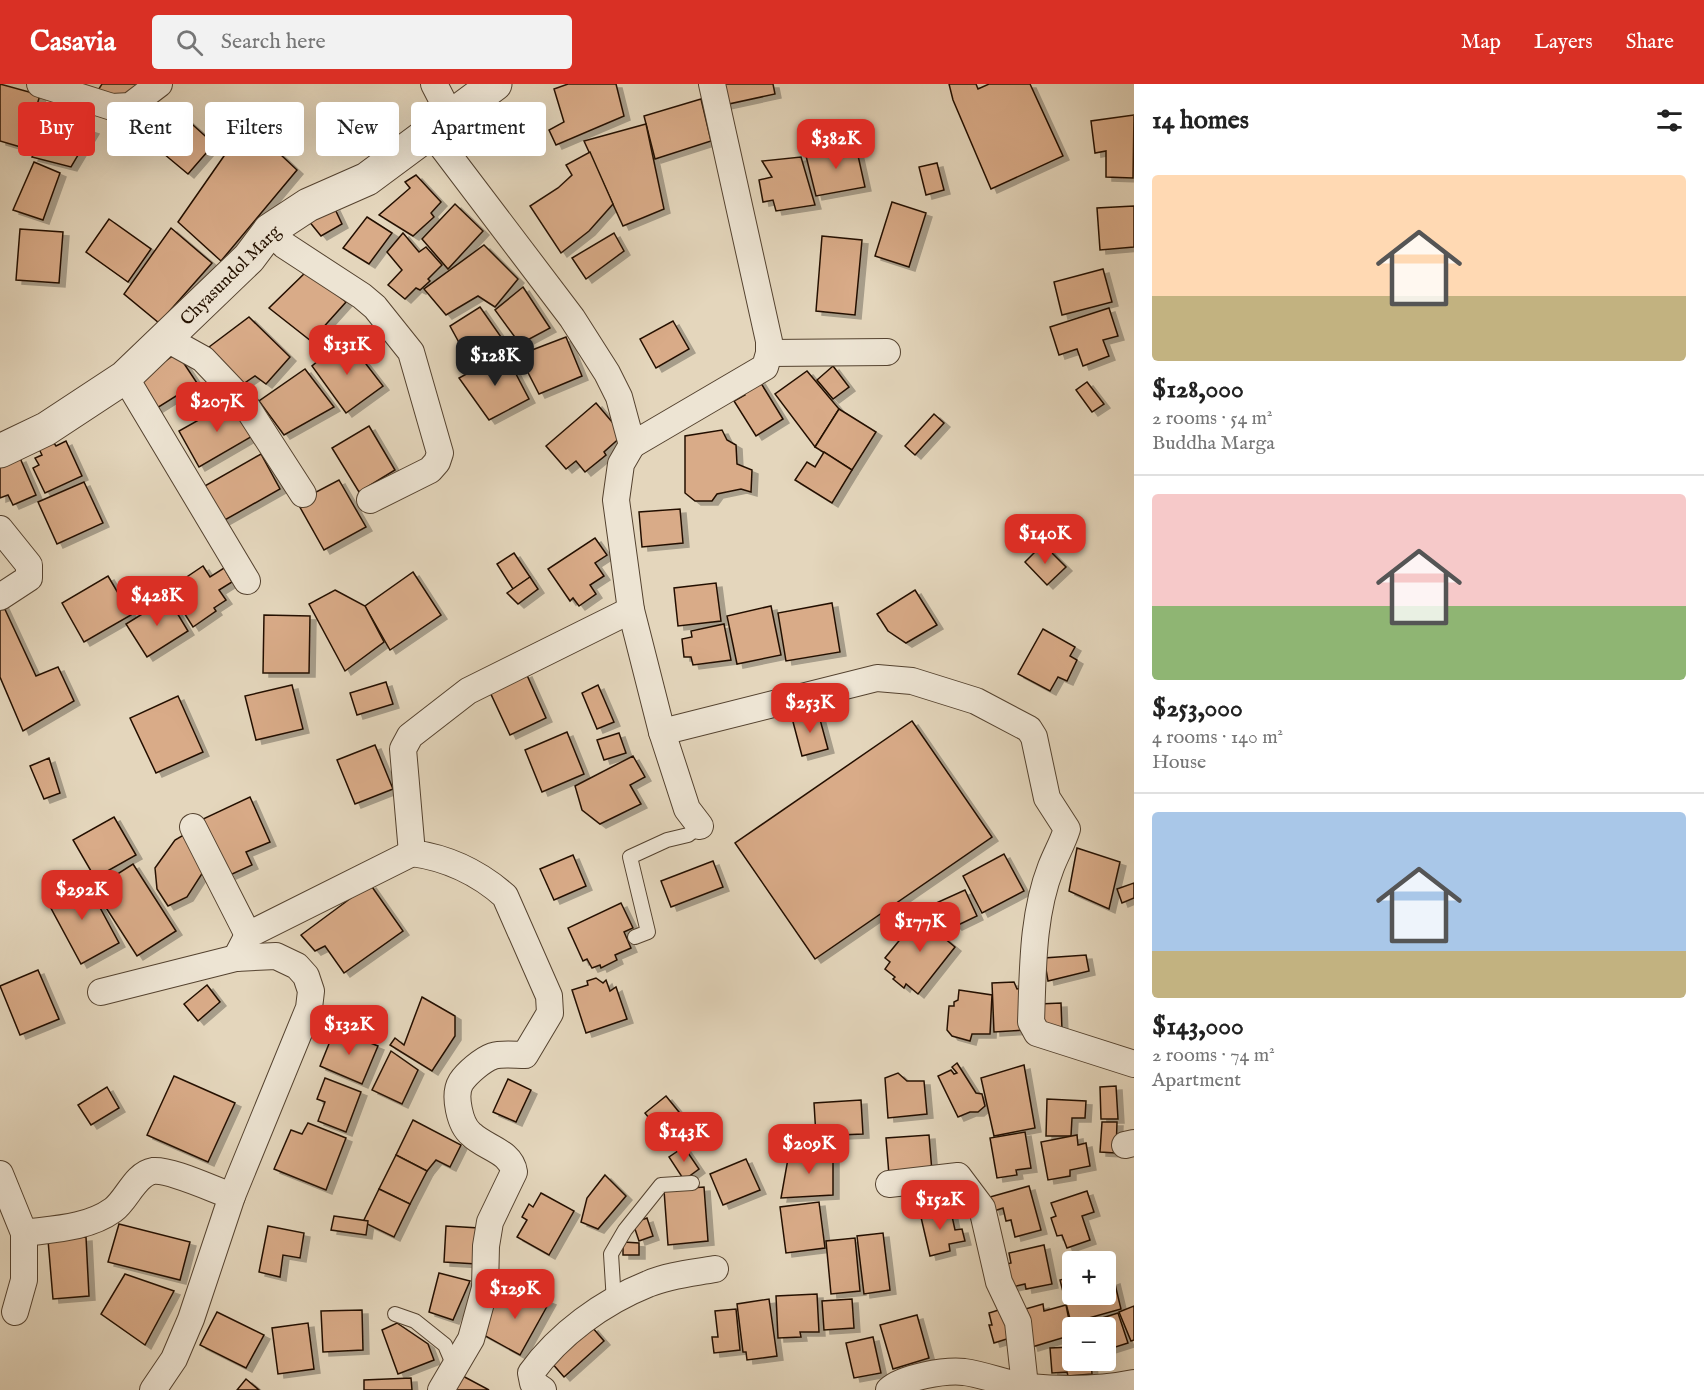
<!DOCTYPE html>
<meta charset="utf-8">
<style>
body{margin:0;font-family:"IM FELL English",serif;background:#f2f2f2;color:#222;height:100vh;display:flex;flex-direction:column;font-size:22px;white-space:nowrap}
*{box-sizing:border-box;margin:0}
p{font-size:20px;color:#767676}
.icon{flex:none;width:33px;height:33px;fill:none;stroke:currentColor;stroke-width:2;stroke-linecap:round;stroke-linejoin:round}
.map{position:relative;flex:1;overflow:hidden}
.details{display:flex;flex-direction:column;background:#fff;width:570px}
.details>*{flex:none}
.top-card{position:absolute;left:18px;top:18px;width:570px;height:54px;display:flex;gap:12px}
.buttons{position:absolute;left:1062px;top:1167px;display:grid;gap:12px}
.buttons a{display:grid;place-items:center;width:54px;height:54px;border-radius:6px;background:#fff;box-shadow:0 6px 24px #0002;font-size:30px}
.price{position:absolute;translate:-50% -51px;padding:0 14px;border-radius:12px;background:#d93025;color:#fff;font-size:20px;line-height:39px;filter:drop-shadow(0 2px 3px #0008)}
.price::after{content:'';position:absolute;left:50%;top:36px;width:18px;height:14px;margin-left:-9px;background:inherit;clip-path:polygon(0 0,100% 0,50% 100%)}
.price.active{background:#222;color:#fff}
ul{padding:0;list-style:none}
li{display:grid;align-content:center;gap:12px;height:318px;padding:0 18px}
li+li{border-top:2px solid #e0e0e0}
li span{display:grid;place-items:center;height:186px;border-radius:6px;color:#555}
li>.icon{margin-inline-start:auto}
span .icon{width:108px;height:108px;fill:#fffc;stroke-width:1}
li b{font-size:26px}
h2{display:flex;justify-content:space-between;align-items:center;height:72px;padding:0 18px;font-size:26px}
.chip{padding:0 21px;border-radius:6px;background:#fff;box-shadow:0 6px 24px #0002;font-size:21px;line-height:54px}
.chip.active{background:#d93025;color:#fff}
header{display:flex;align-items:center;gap:36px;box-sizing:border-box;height:84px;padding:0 30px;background:#d93025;color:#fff}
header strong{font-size:28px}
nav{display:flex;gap:33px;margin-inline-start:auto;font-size:21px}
.search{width:420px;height:54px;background:#f2f2f2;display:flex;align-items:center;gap:15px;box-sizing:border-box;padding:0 21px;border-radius:6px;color:#767676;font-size:22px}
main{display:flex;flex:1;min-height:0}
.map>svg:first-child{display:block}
.building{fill:#d9ab88;stroke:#241100;stroke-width:1.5;filter:url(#shadow)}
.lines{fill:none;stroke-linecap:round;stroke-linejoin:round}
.service-casing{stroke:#54422f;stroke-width:16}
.minor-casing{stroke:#54422f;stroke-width:28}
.tertiary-casing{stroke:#54422f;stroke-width:35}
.service{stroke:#ede4d3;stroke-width:14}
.minor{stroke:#ede4d3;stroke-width:26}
.tertiary{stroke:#ede4d3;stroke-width:33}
.labels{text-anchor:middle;stroke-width:6;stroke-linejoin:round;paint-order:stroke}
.street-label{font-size:18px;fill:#241100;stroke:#ede4d3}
</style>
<header>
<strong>Casavia</strong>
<div class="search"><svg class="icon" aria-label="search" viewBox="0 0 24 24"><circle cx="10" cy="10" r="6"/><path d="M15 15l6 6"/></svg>Search here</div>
<nav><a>Map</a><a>Layers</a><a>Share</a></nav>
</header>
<main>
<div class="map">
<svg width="1134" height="1306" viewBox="0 0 1134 1306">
<defs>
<filter id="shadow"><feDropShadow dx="6" dy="4" stdDeviation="0" flood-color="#0004"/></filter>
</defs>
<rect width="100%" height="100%" fill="#e4d6bc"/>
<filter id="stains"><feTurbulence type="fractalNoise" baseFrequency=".00333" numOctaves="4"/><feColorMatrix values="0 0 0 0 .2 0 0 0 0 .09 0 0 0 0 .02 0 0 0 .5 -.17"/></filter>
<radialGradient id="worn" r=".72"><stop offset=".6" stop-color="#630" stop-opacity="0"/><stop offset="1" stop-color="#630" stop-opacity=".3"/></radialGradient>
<g class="building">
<path d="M0 0 40 11 24 64 0 57Z"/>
<path d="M102 0H142L137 14 95 11Z"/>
<path d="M568 0H616L624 32 556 61 549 46 564 38 554 5Z"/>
<path d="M720 0H773L775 10 724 21Z"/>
<path d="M949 0H976L978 5 989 0H1030L1063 72 991 105 953 16Z"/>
<path d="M701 15 711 57 655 75 644 32Z"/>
<path d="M1134 31 1133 94 1106 93V67L1095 69 1091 37Z"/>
<path d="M183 32 214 60 188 90 158 65Z"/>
<path d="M51 33 93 46 71 83 32 73Z"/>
<path d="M247 39 297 86 221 177 178 138Z"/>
<path d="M646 40 664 125 623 142 584 57Z"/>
<path d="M855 58 865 103 816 112 806 72Z"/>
<path d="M590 68 613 120 589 147 561 169 530 122 558 104 572 91 566 81Z"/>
<path d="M801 73 815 121 776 127 773 116 763 118 759 96 772 93 762 77Z"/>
<path d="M34 78 60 89 43 136 13 126Z"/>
<path d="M937 79 944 106 926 111 919 83Z"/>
<path d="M416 91 441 118 431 129 434 133 413 152 379 131 410 104 405 98Z"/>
<path d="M892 118 926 129 909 183 875 172Z"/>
<path d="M455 120 483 147 448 185 422 155Z"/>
<path d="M1134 122V163L1100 166 1097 124Z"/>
<path d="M334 123 342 140 321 152 308 136Z"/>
<path d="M367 133 392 149 369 180 343 164Z"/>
<path d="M109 135 151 165 128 198 86 168Z"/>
<path d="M171 144 212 179 159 239 124 210Z"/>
<path d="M20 145 63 148 59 199 16 196Z"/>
<path d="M403 149 419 168 426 163 442 181 428 195 430 197 420 206 416 204 405 215 388 201 402 186 387 168Z"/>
<path d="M614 149 624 167 586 195 572 174Z"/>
<path d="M822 152 862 156 855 231 816 227Z"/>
<path d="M484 161 518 195 495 223 478 212 446 231 424 205Z"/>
<path d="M1103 185 1112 218 1062 231 1054 198Z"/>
<path d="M307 187 346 218 311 257 269 224Z"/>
<path d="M523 203 550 244 520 260 495 226Z"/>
<path d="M480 223 501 253 468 275 450 242Z"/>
<path d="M1109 224 1118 252 1103 256 1109 272 1083 282 1077 265 1059 271 1050 243Z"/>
<path d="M249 233 290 273 266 300 255 292 243 300 209 263Z"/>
<path d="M673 237 689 265 656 284 640 255Z"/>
<path d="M566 253 582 292 539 310 519 271Z"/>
<path d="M346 254 383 302 346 329 312 282Z"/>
<path d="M177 269 197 299 149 329 132 300Z"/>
<path d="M505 269 529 315 489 336 459 294Z"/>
<path d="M833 282 849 303 833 315 817 296Z"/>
<path d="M305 285 334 323 284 351 259 317Z"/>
<path d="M807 287 839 325 815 363 775 310Z"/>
<path d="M759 296 783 335 756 352 734 317 745 311 743 306Z"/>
<path d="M1087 298 1104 320 1092 328 1076 306Z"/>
<path d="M234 316 256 350 199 383 179 347Z"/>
<path d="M596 319 623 351 604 368 606 371 585 388 576 377 566 385 546 362Z"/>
<path d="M839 325 876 348 852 386 815 363Z"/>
<path d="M934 330 944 339 915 371 905 362Z"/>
<path d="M369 342 395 386 359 408 332 364Z"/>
<path d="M722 346 727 356 736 361 737 380 752 386 751 408 741 405 717 410 712 417H695L685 409V352Z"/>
<path d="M66 357 82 392 45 409 33 384 39 381 35 374 42 371 39 365 54 359 56 362Z"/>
<path d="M824 368 852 386 832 419 795 396 807 378 815 383Z"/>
<path d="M261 370 280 405 223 437 203 403Z"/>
<path d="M20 374 36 411 13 421 8 411 0 414V383Z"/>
<path d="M339 396 366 443 324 466 297 418Z"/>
<path d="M84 398 103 439 57 460 38 418Z"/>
<path d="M680 425 683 459 642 463 639 428Z"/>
<path d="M595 454 607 471 595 479 604 492 590 501 596 510 579 522 573 514 570 517 548 485Z"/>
<path d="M1043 460 1066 483 1047 501 1025 478Z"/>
<path d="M514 469 530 493 513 505 497 480Z"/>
<path d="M203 482 210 493 224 484 232 498 219 506 226 516 214 524 216 527 193 543 169 505Z"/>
<path d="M413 488 441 531 390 566 365 522Z"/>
<path d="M108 492 131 531 84 558 62 519Z"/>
<path d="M530 493 538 505 518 520 507 509Z"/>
<path d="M716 499 721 537 678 542 674 504Z"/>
<path d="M335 506 365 522 384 558 345 587 309 520Z"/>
<path d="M915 506 937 541 906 559 888 547 877 530Z"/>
<path d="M168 514 188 547 147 573 126 540Z"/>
<path d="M2 519 36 592 58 583 74 617 23 647 0 593V520Z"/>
<path d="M832 519 840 568 786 577 778 529Z"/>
<path d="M771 522 781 571 737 580 727 532Z"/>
<path d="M264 531 310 532 309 589H263Z"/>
<path d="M724 540 731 576 693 581 691 573H684L682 555 692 553 691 547Z"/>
<path d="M1043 545 1075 563 1070 572 1077 576 1067 597 1058 593 1050 607 1018 590Z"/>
<path d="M526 589 546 634 510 651 489 606Z"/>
<path d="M386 598 393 620 357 631 350 609Z"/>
<path d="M292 601 303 645 256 656 245 612Z"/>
<path d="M598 601 614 638 597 645 582 609Z"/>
<path d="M178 612 203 668 156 689 130 634Z"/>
<path d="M818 628 828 665 802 672 792 634Z"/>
<path d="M912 637 992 753 815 875 735 759Z"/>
<path d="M567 648 584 690 542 708 525 666Z"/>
<path d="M619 649 626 669 604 676 597 656Z"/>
<path d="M375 661 393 705 355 720 337 676Z"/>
<path d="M633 672 645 693 630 701 641 720 600 740 582 726 575 702Z"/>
<path d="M49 674 60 709 44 715 30 682Z"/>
<path d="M250 713 270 758 246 768 252 781 230 791 203 735Z"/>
<path d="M114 733 136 771 95 794 73 756Z"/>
<path d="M187 749 205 785 187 813 168 822 157 805 155 784 175 756Z"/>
<path d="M1077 764 1120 778 1109 825 1069 807Z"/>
<path d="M1004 770 1024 807 982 829 963 792Z"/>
<path d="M573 771 586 802 554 816 540 785Z"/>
<path d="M713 777 723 803 671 823 661 797Z"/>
<path d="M133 780 176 847 137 872 94 805Z"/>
<path d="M84 794 119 859 81 880 46 815Z"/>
<path d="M1134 799V814L1122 819 1117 805Z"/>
<path d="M370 800 403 847 344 889 325 862 315 867 301 851Z"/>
<path d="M965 806 977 832 956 842 934 820Z"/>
<path d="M621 819 633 844 624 848 631 864 615 871 617 876 601 884 600 881 592 884 587 875 583 877 568 844Z"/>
<path d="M925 825 949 844 943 853 955 863 918 910 906 900 904 904 893 895 895 893 885 885 890 878 885 874Z"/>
<path d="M1086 871 1089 887 1048 897 1044 874Z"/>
<path d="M38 886 59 935 20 951 0 902Z"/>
<path d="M596 894 603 899 606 896 610 907 616 903 627 935 586 949 572 906 588 901 587 897Z"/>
<path d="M1014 898 1017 905 1024 904 1026 946 994 948 992 899Z"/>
<path d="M207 901 220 918 198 937 184 920Z"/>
<path d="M959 906 992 911 990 950H972L970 957 952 952 947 946 949 922H954V918L958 916Z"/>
<path d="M422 913 455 932V952L432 987 390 961 395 954 404 961Z"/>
<path d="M1061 919 1062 946 1040 947 1039 920Z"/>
<path d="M335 945 378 962 362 1000 320 982Z"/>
<path d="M391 967 418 986 402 1020 372 1006Z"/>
<path d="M957 979 976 1009 982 1010 985 1022 978 1028H970L958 1033 938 992 951 986 954 990 957 989 952 983Z"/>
<path d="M1024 981 1035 1044 994 1052 981 994Z"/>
<path d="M898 989 907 997H924L927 1030 888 1034 885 994Z"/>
<path d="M174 992 235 1019 208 1078 147 1051Z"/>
<path d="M325 994 361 1008 346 1048 318 1037 325 1018 317 1015Z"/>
<path d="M508 995 531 1006 516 1038 493 1028Z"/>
<path d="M1116 1002 1118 1035H1101L1100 1003Z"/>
<path d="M107 1003 119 1024 91 1041 78 1021Z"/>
<path d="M666 1012 683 1033 662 1050 645 1029Z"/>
<path d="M1047 1015 1086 1017 1085 1034H1072L1071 1052H1046Z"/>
<path d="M861 1016 863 1050 816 1052 814 1019Z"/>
<path d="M701 1033 709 1046 690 1058 682 1044Z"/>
<path d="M413 1036 461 1061 450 1083 436 1076 427 1087 396 1071Z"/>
<path d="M1102 1038H1117L1116 1069 1100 1068Z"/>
<path d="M308 1039 346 1054 326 1106 274 1085 291 1046 302 1050Z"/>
<path d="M1025 1048 1031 1084 1016 1086 1017 1091 997 1094 990 1054Z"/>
<path d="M929 1051 932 1088 889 1091 886 1054Z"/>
<path d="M1077 1051 1078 1061 1086 1059 1090 1082 1070 1086V1092L1048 1096 1041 1058Z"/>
<path d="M684 1063 699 1085 684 1096 669 1073Z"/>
<path d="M833 1068V1111L781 1114 789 1069Z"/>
<path d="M396 1071 427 1087 410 1120 379 1105Z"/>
<path d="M746 1075 760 1106 723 1121 710 1090Z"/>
<path d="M605 1091 626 1112 598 1145 581 1138 587 1114Z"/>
<path d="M1029 1102 1041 1146 1015 1153 1011 1136 1006 1137 1003 1124 994 1127 990 1113Z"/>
<path d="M704 1103 708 1157 668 1161 664 1106Z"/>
<path d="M379 1105 410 1120 394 1153 363 1138Z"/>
<path d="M1087 1107 1094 1128 1082 1132 1090 1156 1067 1164 1062 1151 1057 1152 1051 1134 1056 1132 1051 1119Z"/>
<path d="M541 1109 574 1127 549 1171 517 1153 527 1136 522 1133 529 1120 533 1123Z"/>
<path d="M819 1118 825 1164 786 1169 780 1123Z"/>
<path d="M950 1123 955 1146 962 1145 965 1157 949 1160 950 1167 930 1172 920 1129Z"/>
<path d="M334 1132 368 1137 366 1151 331 1146Z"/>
<path d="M647 1134 653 1152 639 1157 633 1139Z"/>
<path d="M119 1140 190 1158 180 1196 108 1178Z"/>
<path d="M268 1142 304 1149 300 1174 283 1171 280 1193 259 1188Z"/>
<path d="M446 1142 479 1144 477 1180 444 1178Z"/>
<path d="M883 1149 890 1206 864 1210 857 1152Z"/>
<path d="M86 1153 89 1212 53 1215 48 1156Z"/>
<path d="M855 1154 860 1207 831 1210 826 1157Z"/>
<path d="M623 1158 639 1159V1171H623Z"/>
<path d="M1044 1161 1052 1200 1026 1205 1025 1200 1008 1204 1003 1181 1011 1179 1009 1169Z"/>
<path d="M439 1189 470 1197 453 1236 429 1228Z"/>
<path d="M125 1190 174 1207 145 1261 101 1230Z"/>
<path d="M1072 1193V1210H1106V1199L1114 1196 1121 1225 1071 1239 1060 1196Z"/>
<path d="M520 1205 550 1217 520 1271 480 1249 498 1212 515 1215Z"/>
<path d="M817 1210 819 1248H800L801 1253 778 1254 776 1212Z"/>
<path d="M769 1215 777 1272 747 1276 746 1268H743L737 1220Z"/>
<path d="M852 1215 854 1244 824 1246 822 1217Z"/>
<path d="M1043 1220 1044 1227 1066 1221 1072 1251 1032 1263 1022 1226Z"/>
<path d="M1134 1222V1256L1131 1257 1119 1228Z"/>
<path d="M1005 1224 1013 1253 994 1259 989 1241H992L989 1229Z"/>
<path d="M736 1225 740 1266 714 1269 712 1253H718L715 1227Z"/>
<path d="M362 1226 363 1266 323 1268 321 1227Z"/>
<path d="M217 1228 264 1251 246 1284 200 1261Z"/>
<path d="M1118 1229 1128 1259 1106 1266V1244H1087L1086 1239Z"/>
<path d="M917 1231 929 1274 893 1285 880 1241Z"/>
<path d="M308 1239 314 1285 278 1290 272 1244Z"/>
<path d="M397 1239 428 1260 434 1276 398 1290 382 1246Z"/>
<path d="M592 1243 604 1257 564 1293 551 1278Z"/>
<path d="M873 1253 881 1289 854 1294 846 1259Z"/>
<path d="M1072 1263V1276H1091L1092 1290 1068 1292 1067 1288 1052 1289 1050 1264Z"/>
<path d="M459 1290 489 1306H451Z"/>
<path d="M411 1294 412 1306H364V1296Z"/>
<path d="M246 1295 259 1306H237Z"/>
</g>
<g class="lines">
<g class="service-casing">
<g id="service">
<path d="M635 853 648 848 630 773 667 756 688 751 700 742"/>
<path d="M614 1218 611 1170 625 1146 661 1101 692 1099"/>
<path d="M395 1230 415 1237 445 1261 454 1282"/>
</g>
</g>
<g class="minor-casing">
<g id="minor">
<path d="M40 0 112 23 130 22 159 0"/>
<path d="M434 0 451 33"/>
<path d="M431 48 572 234 607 289 619 313 632 361 765 283 769 269V257L712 0"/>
<path d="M270 146 284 161 362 212 375 223 411 268 440 369 437 378 430 386 370 416"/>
<path d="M167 255 203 275 243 317 303 410"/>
<path d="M769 269 887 268"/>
<path d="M125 293 247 497"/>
<path d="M632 361 621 380 616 416 631 526 662 648 687 725 700 742"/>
<path d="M0 445 29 481V494L0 513"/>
<path d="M662 648 877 594 912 597 976 617 1029 645 1034 653 1047 714 1067 745C1063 758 1056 770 1051 783 1032 832 1033 886 1031 938L1037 949 1134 980"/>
<path d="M193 743 248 851"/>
<path d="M236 874 248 851 412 769"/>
<path d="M101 908 236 874 276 872 297 882 306 892 311 907 309 924 232 1112 191 1235 174 1275 153 1306"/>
<path d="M1125 1061 1134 1059"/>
<path d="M0 1090 24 1149C54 1145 88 1144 113 1126 127 1116 135 1090 153 1087 170 1085 214 1106 232 1112"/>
<path d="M889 1100 958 1092 982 1124 999 1198 1018 1238 1025 1302"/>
<path d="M15 1228 24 1196V1149"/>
<path d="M441 1306 471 1255 485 1204 486 1162 490 1138 514 1088C511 1067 485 1064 471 1050 460 1041 453 1011 461 998 467 989 482 976 493 972 502 969 516 971 525 971L550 929 549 912 505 812C478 788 448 774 412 769L403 665 410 652 468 607 631 526"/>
<path d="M543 1306 533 1299 531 1289C559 1250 603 1218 648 1200 669 1191 693 1189 715 1185"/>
<path d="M889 1306C903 1293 945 1286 964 1288 986 1291 1006 1300 1028 1303 1063 1306 1100 1306 1134 1299"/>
</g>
</g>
<g class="tertiary-casing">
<path id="tertiary" d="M0 367 46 345 125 293 249 174 270 146 308 121 367 95 495 0"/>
</g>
<use href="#service" class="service"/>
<use href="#minor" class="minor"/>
<use href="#tertiary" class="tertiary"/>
</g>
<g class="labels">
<g class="street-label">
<text transform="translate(230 191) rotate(-45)" y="6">Chyasundol Marg</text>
</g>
</g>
<rect width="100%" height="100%" filter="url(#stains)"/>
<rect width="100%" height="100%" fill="url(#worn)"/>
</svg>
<div class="buttons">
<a>+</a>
<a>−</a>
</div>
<b class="price" style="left:836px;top:86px">$382K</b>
<b class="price" style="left:347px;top:292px">$131K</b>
<b class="price active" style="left:495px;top:303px">$128K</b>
<b class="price" style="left:217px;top:349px">$207K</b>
<b class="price" style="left:1045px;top:481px">$140K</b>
<b class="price" style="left:157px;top:543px">$428K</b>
<b class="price" style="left:810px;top:650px">$253K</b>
<b class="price" style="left:82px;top:837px">$292K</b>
<b class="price" style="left:920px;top:869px">$177K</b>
<b class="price" style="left:349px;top:972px">$132K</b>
<b class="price" style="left:684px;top:1079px">$143K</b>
<b class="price" style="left:809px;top:1091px">$209K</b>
<b class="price" style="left:940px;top:1147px">$152K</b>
<b class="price" style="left:515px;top:1236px">$129K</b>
<div class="top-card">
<a class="chip active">Buy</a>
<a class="chip">Rent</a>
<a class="chip">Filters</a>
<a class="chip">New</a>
<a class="chip">Apartment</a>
</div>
</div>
<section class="details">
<h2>14 homes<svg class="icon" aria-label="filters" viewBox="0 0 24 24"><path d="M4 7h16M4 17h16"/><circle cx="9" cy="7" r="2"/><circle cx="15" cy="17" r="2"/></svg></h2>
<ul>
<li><span style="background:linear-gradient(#ffd9b3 65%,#c2b280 0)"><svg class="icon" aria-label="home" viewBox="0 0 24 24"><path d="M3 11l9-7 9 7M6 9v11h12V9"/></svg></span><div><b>$128,000</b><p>2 rooms · 54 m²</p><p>Buddha Marga</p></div></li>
<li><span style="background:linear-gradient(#f6c9c9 60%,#8fb573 0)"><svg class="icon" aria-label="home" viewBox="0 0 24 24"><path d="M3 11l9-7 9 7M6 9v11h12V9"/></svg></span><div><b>$253,000</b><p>4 rooms · 140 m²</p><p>House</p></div></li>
<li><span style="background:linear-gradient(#a9c7e8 75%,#c2b280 0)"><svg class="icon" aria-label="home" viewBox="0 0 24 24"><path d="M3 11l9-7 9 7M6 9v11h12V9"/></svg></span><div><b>$143,000</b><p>2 rooms · 74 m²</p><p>Apartment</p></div></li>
</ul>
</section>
</main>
